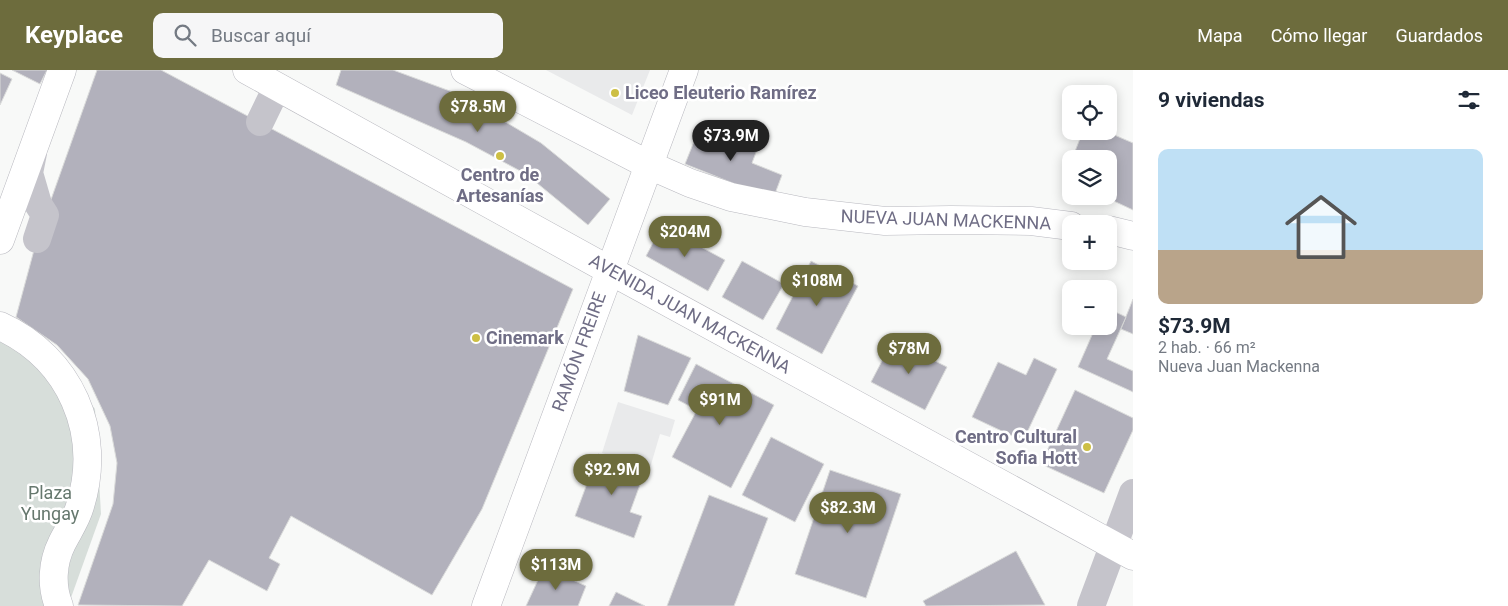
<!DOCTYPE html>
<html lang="es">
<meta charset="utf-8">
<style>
body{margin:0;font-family:Roboto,sans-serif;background:#f6f6f7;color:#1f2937;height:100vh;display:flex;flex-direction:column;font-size:19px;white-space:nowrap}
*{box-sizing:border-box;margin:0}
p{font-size:16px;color:#747a83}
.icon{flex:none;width:28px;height:28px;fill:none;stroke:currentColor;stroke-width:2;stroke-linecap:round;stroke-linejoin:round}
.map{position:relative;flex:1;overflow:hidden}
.drawer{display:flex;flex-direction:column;background:#fff;width:375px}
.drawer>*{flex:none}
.buttons{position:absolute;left:1062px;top:15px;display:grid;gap:10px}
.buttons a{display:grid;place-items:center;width:55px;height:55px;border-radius:10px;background:#fff;box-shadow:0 2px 12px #0003;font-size:25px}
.price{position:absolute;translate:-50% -42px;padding:0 11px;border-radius:18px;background:#6d6c3d;color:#fff;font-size:16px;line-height:32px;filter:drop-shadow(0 1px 2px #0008)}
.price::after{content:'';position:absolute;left:50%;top:30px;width:15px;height:11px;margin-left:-8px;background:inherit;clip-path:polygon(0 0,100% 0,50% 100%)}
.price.active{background:#222;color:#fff}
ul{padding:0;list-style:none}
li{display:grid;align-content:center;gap:10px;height:265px;padding:0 25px}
li span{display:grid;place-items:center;height:155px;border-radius:10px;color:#555}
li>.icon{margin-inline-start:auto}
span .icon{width:90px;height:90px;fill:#fffc;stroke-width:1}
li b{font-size:21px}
h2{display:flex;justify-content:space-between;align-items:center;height:60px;padding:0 25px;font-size:21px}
header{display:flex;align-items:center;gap:30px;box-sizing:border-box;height:70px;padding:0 25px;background:#6d6c3d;color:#fff}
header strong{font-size:24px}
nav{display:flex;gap:28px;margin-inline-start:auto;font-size:18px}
.search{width:350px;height:45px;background:#f6f6f7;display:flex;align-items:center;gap:12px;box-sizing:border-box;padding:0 18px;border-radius:10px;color:#747a83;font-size:19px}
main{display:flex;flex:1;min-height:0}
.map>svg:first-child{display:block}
.built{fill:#e9eaeb}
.green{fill:#d7deda}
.building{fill:#b2b1bc;stroke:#dadbda}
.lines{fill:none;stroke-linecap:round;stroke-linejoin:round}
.major-casing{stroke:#b8b8bf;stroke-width:29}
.minor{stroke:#c5c4cb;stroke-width:28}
.major{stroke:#fff;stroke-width:28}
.poi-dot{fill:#cdbf44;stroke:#fff;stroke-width:2}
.labels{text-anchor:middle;stroke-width:5;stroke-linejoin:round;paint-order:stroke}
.poi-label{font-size:18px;font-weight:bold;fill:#6f6d85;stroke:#fff;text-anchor:start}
.street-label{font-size:18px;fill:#6f6d85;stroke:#fff}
.park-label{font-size:18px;fill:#66786e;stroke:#fff}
</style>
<header>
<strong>Keyplace</strong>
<div class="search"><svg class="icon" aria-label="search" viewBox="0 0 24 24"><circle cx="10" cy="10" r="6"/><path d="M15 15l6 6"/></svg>Buscar aquí</div>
<nav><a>Mapa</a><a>Cómo llegar</a><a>Guardados</a></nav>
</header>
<main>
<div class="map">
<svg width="1133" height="536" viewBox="0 0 1133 536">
<rect width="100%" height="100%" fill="#f8f9f8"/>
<g class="built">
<path d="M546 0H650L632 45Z"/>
<path d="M618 332 675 350 670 367 660 364 650 398 602 383Z"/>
</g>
<path class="green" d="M35 263 95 339 101 444 68 536H0V264Z"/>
<g class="building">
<path d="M12 0H47L40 14Z"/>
<path d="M97 0H161L573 219 482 439 432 525 291 446 269 488 280 494 267 521 209 490 182 536 78 535 113 434 117 393 110 356 88 309 57 275 16 247 37 169Z"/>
<path d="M341 0H393L458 24 541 73 610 129 588 155 526 104 466 72 336 15Z"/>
<path d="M0 3 12 9 0 35Z"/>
<path d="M701 54 758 77 752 93 782 105 773 129 685 94Z"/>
<path d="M1083 61H1105L1133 73V140L1103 126H1109V89H1072Z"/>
<path d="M1071 90V112L1063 109Z"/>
<path d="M662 156 725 190 708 221 646 186Z"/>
<path d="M742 191 784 214 763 250 722 227Z"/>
<path d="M811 191 858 216 822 284 776 259Z"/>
<path d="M1133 229V264L1121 259Z"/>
<path d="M1109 239 1126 247 1107 289 1133 301V322L1078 297 1096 256H1109Z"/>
<path d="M638 265 691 288 668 335 624 321Z"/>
<path d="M893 270 947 297 925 340 871 312Z"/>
<path d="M1034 288 1057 299 1023 371 972 347 998 292 1026 305Z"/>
<path d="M696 294 774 335 731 418 672 387 697 340 678 330Z"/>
<path d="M1075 320 1133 348V360L1104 423 1041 394Z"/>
<path d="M771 367 824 394 795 452 742 425Z"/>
<path d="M598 384 645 401 630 442 642 446 634 468 575 446Z"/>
<path d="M830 400 901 424 866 528 795 504Z"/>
<path d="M709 425 768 448 734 536H667Z"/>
<path d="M1016 481 1045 535 926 536 923 531Z"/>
<path d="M544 497 586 516 578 536H526Z"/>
<path d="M616 522 645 536H609Z"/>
</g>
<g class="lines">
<g class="major-casing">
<g id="major">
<path d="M247 0 609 200 1133 486"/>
<path d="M465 0 649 95 690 113 731 127 805 142 885 151 951 150 1031 151 1071 156"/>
<path d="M1109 160 1133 166"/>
<path d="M0 170 62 0"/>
<path d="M0 256C70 288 103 362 80 436 76 450 68 461 62 473 52 493 51 516 59 536"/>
<path d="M486 536 684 0"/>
</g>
</g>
<g class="minor">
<path d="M260 52 277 17"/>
<path d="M33 83 29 103 38 134 45 145 37 169"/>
<path d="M1091 536 1133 423"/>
</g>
<use href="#major" class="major"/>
</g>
<g class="poi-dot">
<circle cx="615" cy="23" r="5"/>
<circle cx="500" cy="86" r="5"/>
<circle cx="476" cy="268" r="5"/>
<circle cx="1087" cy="377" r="5"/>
</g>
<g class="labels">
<g class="poi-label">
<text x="625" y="29">Liceo Eleuterio Ramírez</text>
<text x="500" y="111" text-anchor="middle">Centro de<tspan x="500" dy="21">Artesanías</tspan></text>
<text x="486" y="274">Cinemark</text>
<text x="1077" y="373" text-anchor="end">Centro Cultural<tspan x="1077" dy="21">Sofia Hott</tspan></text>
</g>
<g class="street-label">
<text transform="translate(946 150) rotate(2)" y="6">NUEVA JUAN MACKENNA</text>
<text transform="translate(690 244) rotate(29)" y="6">AVENIDA JUAN MACKENNA</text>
<text transform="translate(579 282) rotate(-70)" y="6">RAMÓN FREIRE</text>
</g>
<g class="park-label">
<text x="50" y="429">Plaza<tspan x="50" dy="21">Yungay</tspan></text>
</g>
</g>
</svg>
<div class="buttons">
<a><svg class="icon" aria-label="locate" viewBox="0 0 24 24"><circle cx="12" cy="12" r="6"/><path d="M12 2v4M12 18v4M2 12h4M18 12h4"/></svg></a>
<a><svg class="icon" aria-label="layers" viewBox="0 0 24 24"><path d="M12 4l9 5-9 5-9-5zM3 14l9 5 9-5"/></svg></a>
<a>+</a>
<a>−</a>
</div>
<b class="price" style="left:478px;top:63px">$78.5M</b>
<b class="price active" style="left:731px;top:92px">$73.9M</b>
<b class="price" style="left:685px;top:188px">$204M</b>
<b class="price" style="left:817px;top:237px">$108M</b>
<b class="price" style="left:909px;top:305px">$78M</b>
<b class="price" style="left:720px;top:356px">$91M</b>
<b class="price" style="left:612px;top:426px">$92.9M</b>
<b class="price" style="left:848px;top:464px">$82.3M</b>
<b class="price" style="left:556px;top:521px">$113M</b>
</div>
<section class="drawer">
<h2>9 viviendas<svg class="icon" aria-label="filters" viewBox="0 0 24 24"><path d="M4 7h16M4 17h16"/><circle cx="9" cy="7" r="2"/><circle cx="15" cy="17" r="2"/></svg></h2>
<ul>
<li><span style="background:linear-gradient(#bfe0f5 65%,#b9a48a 0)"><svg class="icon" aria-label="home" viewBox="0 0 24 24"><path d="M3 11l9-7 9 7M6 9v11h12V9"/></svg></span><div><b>$73.9M</b><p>2 hab. · 66 m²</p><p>Nueva Juan Mackenna</p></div></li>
</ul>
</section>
</main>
